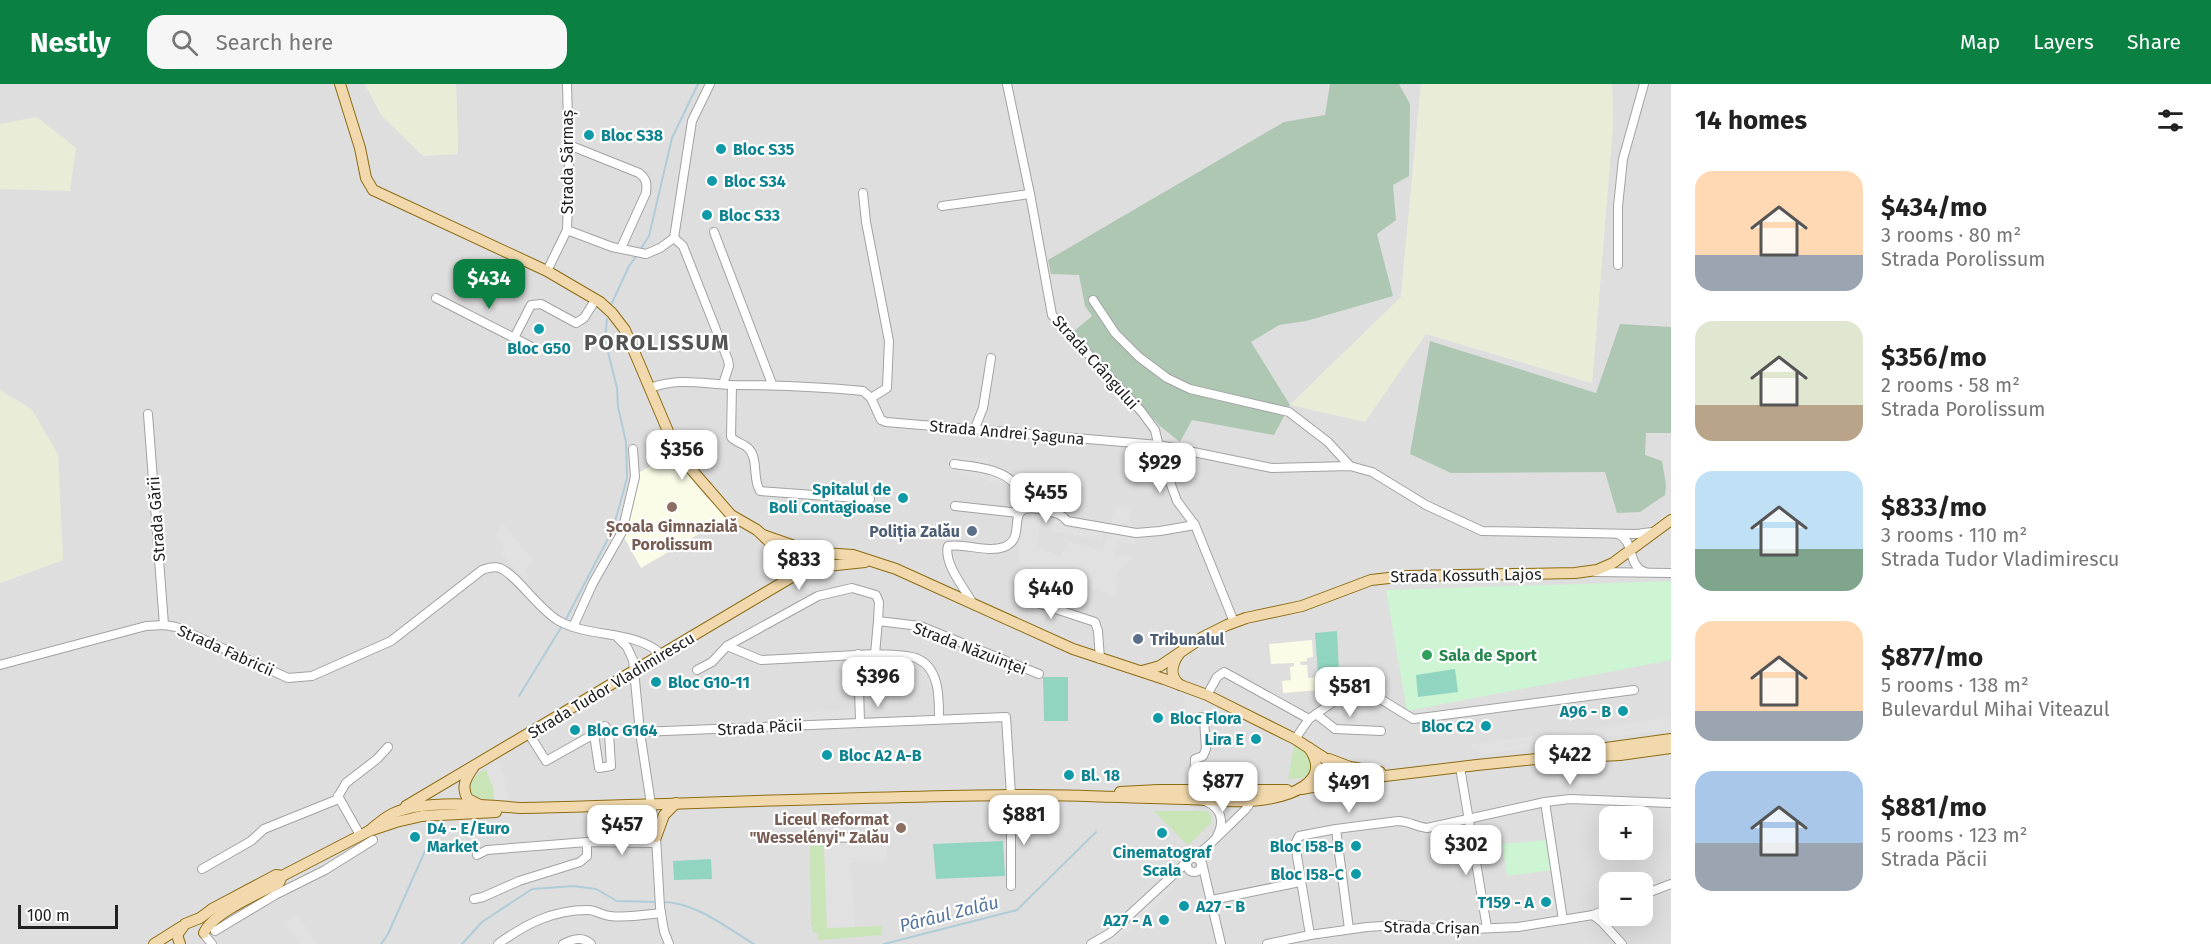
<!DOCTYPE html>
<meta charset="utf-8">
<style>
body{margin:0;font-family:"Fira Sans",sans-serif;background:#f6f6f6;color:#222;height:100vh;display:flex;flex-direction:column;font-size:22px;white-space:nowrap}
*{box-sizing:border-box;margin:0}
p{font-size:20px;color:#767676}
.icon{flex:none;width:33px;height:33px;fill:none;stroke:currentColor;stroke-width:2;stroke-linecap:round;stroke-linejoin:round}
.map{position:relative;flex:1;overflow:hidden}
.details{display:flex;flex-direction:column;background:#fff;width:540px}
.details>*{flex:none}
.buttons{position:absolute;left:1599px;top:722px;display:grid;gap:12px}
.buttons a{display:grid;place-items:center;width:54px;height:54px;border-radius:12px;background:#fff;box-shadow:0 6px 24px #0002;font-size:30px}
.scale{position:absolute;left:18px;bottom:15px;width:100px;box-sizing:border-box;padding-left:6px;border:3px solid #212121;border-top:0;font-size:16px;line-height:21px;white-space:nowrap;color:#212121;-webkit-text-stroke:4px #fff;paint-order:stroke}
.price{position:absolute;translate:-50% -51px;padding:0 14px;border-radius:12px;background:#fff;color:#222;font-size:20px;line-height:39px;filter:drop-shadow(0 2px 3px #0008)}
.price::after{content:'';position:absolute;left:50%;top:36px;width:18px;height:14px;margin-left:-9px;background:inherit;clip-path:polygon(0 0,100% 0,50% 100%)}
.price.current{background:#0b8043;color:#fff}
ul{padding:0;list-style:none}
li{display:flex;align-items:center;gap:18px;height:150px;padding:0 24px}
li span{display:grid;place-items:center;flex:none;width:168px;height:120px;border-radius:18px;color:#555}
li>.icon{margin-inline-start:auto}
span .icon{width:72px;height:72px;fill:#fffc;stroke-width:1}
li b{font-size:26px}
h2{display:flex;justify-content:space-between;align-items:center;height:72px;padding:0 24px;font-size:26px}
header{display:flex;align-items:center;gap:36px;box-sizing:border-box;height:84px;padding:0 30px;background:#0b8043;color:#fff}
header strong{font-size:28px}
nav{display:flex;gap:33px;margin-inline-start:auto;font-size:21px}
.search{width:420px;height:54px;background:#f6f6f6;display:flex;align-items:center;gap:15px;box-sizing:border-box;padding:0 21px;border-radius:18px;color:#767676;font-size:22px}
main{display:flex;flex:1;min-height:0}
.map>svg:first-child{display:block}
.residential{fill:#dfdede;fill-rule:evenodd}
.education{fill:#fafce7}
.farmland{fill:#e9ecd7}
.grass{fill:#c9e4b6}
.cemetery{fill:#adc7b3}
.park{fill:#cdf4d3}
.pitch{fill:#91d5c0}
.parking{fill:#e1e1e1}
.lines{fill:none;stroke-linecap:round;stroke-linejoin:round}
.stream{stroke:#afccd8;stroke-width:2}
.minor-casing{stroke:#a2a2a2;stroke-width:10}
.major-casing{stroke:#8c6c12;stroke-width:12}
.minor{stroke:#fff;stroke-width:8}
.major{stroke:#f2d9ad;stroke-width:10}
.culture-dot{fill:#0f9aa8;stroke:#fff;stroke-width:2}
.education-dot{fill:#8d6e63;stroke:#fff;stroke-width:2}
.service-dot{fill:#5c6f8a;stroke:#fff;stroke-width:2}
.leisure-dot{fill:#2e9e5b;stroke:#fff;stroke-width:2}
.labels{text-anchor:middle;stroke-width:4.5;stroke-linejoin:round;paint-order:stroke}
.culture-label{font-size:16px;font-weight:bold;fill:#0d838f;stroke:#fff;text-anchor:start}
.street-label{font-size:16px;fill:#212121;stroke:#fff}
.education-label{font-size:16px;font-weight:bold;fill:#785e54;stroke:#fff}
.service-label{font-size:16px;font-weight:bold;fill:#4e5e75;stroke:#fff;text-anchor:end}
.leisure-label{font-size:16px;font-weight:bold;fill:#27864d;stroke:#fff;text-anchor:start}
.water-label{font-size:18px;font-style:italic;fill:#5475a0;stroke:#fff}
.district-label{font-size:22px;font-weight:bold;letter-spacing:1.5px;fill:#545454;stroke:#fff}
</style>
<header>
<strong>Nestly</strong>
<div class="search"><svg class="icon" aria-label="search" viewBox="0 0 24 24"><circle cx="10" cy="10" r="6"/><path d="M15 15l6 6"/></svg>Search here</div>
<nav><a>Map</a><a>Layers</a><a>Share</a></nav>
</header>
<main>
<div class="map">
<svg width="1671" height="860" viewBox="0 0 1671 860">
<rect width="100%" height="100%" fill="#f0eee9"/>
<path class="residential" d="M0 0H365L382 32 458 70 456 0H1421L1401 213 1290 321 1426 250 1592 299 1613 40 1612 0H1671V860H0V499L63 476 32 326 0 306V105L70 106 0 40ZM1610 732H1642V765H1610ZM1610 798H1642V831H1610Z"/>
<g class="education">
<path d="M672 370 706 413 728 433 641 484 622 450 633 392Z"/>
<path d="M1312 556 1313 573 1307 574V577L1300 578 1301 581H1307L1308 594 1340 591 1341 604 1283 609 1282 597 1291 596 1290 583 1294 582V579L1271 580 1269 560Z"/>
</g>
<g class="farmland">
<path d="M365 0H456L458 70 423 72 382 32Z"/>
<path d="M1421 0H1612L1613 40 1592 299 1426 250 1365 338 1290 321 1401 213Z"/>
<path d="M37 33 76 64 70 107 0 105V40Z"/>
<path d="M0 306 32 326 58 370 63 476 0 499Z"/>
</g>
<g class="grass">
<path d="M1294 662 1304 665 1312 672 1313 687 1303 694 1288 695Z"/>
<path d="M486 685 493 703 494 716C489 715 483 715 479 714 460 706 475 690 486 685Z"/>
<path d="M1154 727H1207L1211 732V739L1188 761Z"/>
<path d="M824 761 827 844 881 842 882 851 818 856V849L812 848 813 843 811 842 810 762Z"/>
</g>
<g class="cemetery">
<path d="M1330 0H1399L1410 20 1409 92 1393 101 1396 136 1377 150 1393 212 1306 237 1279 241 1251 258 1290 321 1274 351 1192 336 1180 358 1160 342 1074 247 1092 232 1085 222 1079 191 1051 190 1048 176 1284 38 1325 31Z"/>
<path d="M1620 240 1671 243V349H1646L1645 371 1662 377 1666 401 1665 411 1640 428 1617 429 1605 388 1451 389 1410 370 1430 257 1596 309Z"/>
</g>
<g class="park">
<path d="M1671 497V576L1407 627 1386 506Z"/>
<path d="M1547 756 1552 786 1507 792 1502 760Z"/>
</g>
<g class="pitch">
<path d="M1337 547 1339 588 1318 590 1315 549Z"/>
<path d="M1455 585 1458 608 1418 613 1416 591Z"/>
<path d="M1043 593H1068V637H1044Z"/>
<path d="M1003 757 1005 792 936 795 933 760Z"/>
<path d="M711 775 712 795 674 796 673 777Z"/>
</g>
<g class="parking">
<path d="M949 371 988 375V382L1009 384 1008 399 988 397V394L960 391V387L948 385Z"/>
<path d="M1116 422H1130V439L1136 449 1135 461 1118 458 1113 471 1132 473 1118 489 1115 511 1019 479V429L1024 424 1103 448V456L1039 445 1037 463 1060 472 1069 458 1103 466Z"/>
<path d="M504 441 532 475 525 487 529 493 526 496 501 470 505 464 496 450Z"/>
<path d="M1189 609 1220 625 1212 640 1186 628 1184 611Z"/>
<path d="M858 626V634L780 636V629Z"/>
<path d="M1671 634V645L1483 670 1473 665 1472 660Z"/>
<path d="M498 675 504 693 509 717 494 716 493 703 486 685Z"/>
<path d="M887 758V778H850L855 843 827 844 824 761Z"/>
<path d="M1171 800 1175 801 1163 816 1116 858 1097 860 1133 835Z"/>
<path d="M299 831 302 837 316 860H300L286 838Z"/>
</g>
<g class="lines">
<g class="stream">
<path d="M640 166 649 152 672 54 698 0"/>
<path d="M611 221 629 182 637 171"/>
<path d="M565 537 613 445 627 394 626 358 618 323 617 304 605 256 607 235"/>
<path d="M519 612 562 542"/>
<path d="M663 818C695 818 727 844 754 860"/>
<path d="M381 860 388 850 425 767"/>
<path d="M462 860 482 838 532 805 574 802 596 805 617 817 657 818"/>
<path d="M884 860 1017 826 1096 748"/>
</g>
<g class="minor-casing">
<g id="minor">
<path d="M1007 0 1030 110 1052 231 1141 327 1155 346 1162 376 1177 417 1195 441 1234 538"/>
<path d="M569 61 639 89C647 95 647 100 646 109L621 164"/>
<path d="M863 109 866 138 889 257 887 304 871 314"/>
<path d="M942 122 1030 110"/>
<path d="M567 146 612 163 646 170 660 164 674 154 692 37 710 0"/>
<path d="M714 148 772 300"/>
<path d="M674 154 683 162 728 276 729 282 723 300"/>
<path d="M1618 181V122L1623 75 1644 0"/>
<path d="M547 187 567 146 569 77 567 0"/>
<path d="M436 214 530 262"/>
<path d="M1093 216 1115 249 1139 273 1167 294 1190 305 1289 328 1328 358 1350 382"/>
<path d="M514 254 531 221 541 220 576 239 584 234 596 215"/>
<path d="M732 301 731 353C736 359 743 359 748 364 759 374 752 395 760 407L870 415"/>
<path d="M650 304C679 293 703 300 733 301 776 301 820 303 863 307L871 314 881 336 886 338 1159 361 1272 384 1350 382 1372 388 1426 421 1482 447 1636 450 1652 448"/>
<path d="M148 330 164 541"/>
<path d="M975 344 983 324 991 274"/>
<path d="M954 380C973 383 1004 384 1016 402 1021 408 1023 417 1027 423"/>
<path d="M955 422 1019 429"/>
<path d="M1618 450C1635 457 1627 482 1645 488"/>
<path d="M1596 488 1671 489"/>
<path d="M1019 513 1095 538 1098 547 1100 575"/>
<path d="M973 520C965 505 943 479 948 462 965 459 987 469 1004 463 1031 453 998 414 1047 427 1056 429 1062 430 1067 437L1136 449 1160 447 1195 441"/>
<path d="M573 543 593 499 622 448 635 393 633 365"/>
<path d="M618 554 627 563 633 576 640 648 656 753 660 823 664 847 669 860"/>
<path d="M727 562 761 576 875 570 878 537 920 542 1039 590"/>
<path d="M858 570 860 638"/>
<path d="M875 570C886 571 909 570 918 575 940 585 939 615 939 635"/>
<path d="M0 581 146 542 164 541 176 543 288 594 312 592 391 557 482 486C488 484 494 482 500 484 517 491 538 525 559 537 590 554 633 546 660 569"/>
<path d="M697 586 712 578 727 562 818 512 852 504 876 511 879 518 878 537"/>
<path d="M1207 611 1217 593 1224 588 1309 635"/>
<path d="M1316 630 1335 645 1381 647"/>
<path d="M640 648 1006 633 1011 711V802"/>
<path d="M529 650 546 677 594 650 599 684 611 682 609 649 605 642 594 650"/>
<path d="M1295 655 1309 635 1336 616 1374 611 1413 635 1634 606"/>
<path d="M1460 683 1487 844"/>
<path d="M1194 705 1195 675 1203 672 1206 665 1204 636 1201 633"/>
<path d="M338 712 360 751"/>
<path d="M1207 718C1221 724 1225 738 1217 752"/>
<path d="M1545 718 1563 836"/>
<path d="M1336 745 1349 845"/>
<path d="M810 754 880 753"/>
<path d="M477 771 487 766 587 758 656 759"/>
<circle cx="1194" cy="781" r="7"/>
<path d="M1192 774 1207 763 1245 726 1249 721 1251 712"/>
<path d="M1202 779 1221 860"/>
<path d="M202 785 251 757 264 745 336 716 346 699 377 675 388 663"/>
<path d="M1642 811 1671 800"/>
<path d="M474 815 483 813 519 797 580 778 587 772V758"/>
<path d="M1212 816 1300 798"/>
<path d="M1593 831 1602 838 1622 860"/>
<path d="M215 847 275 811 325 786 373 756"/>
<path d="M204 850 212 860"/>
<path d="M1310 851 1295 760 1299 752 1336 745 1398 737C1408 737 1417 743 1427 744L1545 718 1570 715 1671 719"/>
<path d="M498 860C526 840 552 826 588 826 596 826 601 831 610 832 627 834 644 831 661 829"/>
<path d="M563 860C573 855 582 852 591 860"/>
<path d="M1091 860 1110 849 1187 778"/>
<path d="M1267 860 1310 851 1367 843 1398 841 1451 846 1518 843 1593 831 1610 824"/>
</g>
</g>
<g class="major-casing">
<g id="major">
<path d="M340 0 360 64 366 94 373 106 547 187 600 218 612 229 625 246 670 352 691 385 731 431 757 446 777 465 790 473"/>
<path d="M763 451 800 464"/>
<circle cx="801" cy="475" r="11"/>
<path d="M809 468 853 471 896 485 1073 565 1164 595 1207 611 1295 655 1323 673 1338 687 1343 697"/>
<path d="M808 484 865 478"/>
<path d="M1179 570C1171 581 1169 592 1180 601"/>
<path d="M1142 587 1160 582 1203 553 1227 541 1246 534 1302 522 1371 496 1407 492 1575 489 1597 486 1613 479 1671 436"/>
<path d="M1577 668 1671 655"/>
<path d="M1329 675 1350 683 1380 688"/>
<path d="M473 684C465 695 461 704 468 715L480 721"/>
<path d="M1302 705 1343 697 1477 681 1565 672 1581 673 1620 671 1671 664"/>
<path d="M1120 708 1158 706H1287"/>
<path d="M406 722 802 487"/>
<path d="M369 747C376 741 384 734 392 730 421 715 487 721 520 724 683 720 847 713 1010 711 1070 710 1128 714 1188 715 1211 716 1237 719 1260 716 1287 713 1334 699 1309 664"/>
<path d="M656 753 664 731 676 719"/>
<path d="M204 849C212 829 260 809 279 799L282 792"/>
<path d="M154 860 181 843"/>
<path d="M180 860 177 851 185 840 200 834 212 825 276 791 282 792 369 747 396 738 422 732 496 728"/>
</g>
</g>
<use href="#minor" class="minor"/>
<use href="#major" class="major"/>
</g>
<g class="culture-dot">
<circle cx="589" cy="51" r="6"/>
<circle cx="721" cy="65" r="6"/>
<circle cx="712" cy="97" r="6"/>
<circle cx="707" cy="131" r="6"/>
<circle cx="539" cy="245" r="6"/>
<circle cx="903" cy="414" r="6"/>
<circle cx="656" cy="598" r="6"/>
<circle cx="1623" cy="627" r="6"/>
<circle cx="1158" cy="634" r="6"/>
<circle cx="1486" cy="642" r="6"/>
<circle cx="575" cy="646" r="6"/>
<circle cx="1256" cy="655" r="6"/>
<circle cx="827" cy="671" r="6"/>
<circle cx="1069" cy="691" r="6"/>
<circle cx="1162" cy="749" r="6"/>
<circle cx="415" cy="753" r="6"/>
<circle cx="1356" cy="762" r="6"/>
<circle cx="1356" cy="790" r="6"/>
<circle cx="1546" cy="818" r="6"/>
<circle cx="1184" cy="822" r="6"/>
<circle cx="1164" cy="836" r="6"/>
</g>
<g class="education-dot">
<circle cx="672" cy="423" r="6"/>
<circle cx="901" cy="744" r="6"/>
</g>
<g class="service-dot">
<circle cx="972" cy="447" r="6"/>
<circle cx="1138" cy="555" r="6"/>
</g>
<circle class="leisure-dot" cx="1427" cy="571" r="6"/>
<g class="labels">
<g class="culture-label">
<text x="601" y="57">Bloc S38</text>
<text x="733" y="71">Bloc S35</text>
<text x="724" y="103">Bloc S34</text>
<text x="719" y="137">Bloc S33</text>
<text x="539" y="270" text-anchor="middle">Bloc G50</text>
<text x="891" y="411" text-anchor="end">Spitalul de<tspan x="891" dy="18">Boli Contagioase</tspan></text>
<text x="668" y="604">Bloc G10-11</text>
<text x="1611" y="633" text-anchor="end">A96 - B</text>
<text x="1170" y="640">Bloc Flora</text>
<text x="1474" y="648" text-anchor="end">Bloc C2</text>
<text x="587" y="652">Bloc G164</text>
<text x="1244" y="661" text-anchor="end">Lira E</text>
<text x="839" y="677">Bloc A2 A-B</text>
<text x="1081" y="697">Bl. 18</text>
<text x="427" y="750">D4 - E/Euro<tspan x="427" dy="18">Market</tspan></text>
<text x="1344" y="768" text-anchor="end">Bloc I58-B</text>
<text x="1162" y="774" text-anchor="middle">Cinematograf<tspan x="1162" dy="18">Scala</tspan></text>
<text x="1344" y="796" text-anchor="end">Bloc I58-C</text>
<text x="1534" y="824" text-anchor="end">T159 - A</text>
<text x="1196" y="828">A27 - B</text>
<text x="1152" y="842" text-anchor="end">A27 - A</text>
</g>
<g class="street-label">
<text transform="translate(567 78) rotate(-90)" y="6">Strada Sărmaș</text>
<text transform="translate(1096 278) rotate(48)" y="6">Strada Crângului</text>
<text transform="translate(1007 348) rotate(5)" y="6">Strada Andrei Șaguna</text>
<text transform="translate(156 435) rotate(-94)" y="6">Strada Gării</text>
<text transform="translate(1466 491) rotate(-1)" y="6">Strada Kossuth Lajos</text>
<text transform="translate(970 564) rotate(21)" y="6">Strada Năzuinței</text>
<text transform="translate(226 566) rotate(24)" y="6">Strada Fabricii</text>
<text transform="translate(611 601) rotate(-31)" y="6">Strada Tudor Vladimirescu</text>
<text transform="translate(760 643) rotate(-3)" y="6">Strada Păcii</text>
<text transform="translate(1432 843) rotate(1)" y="6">Strada Crișan</text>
</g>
<g class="education-label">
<text x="672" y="448">Școala Gimnazială<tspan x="672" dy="18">Porolissum</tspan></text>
<text x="889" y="741" text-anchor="end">Liceul Reformat<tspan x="889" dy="18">"Wesselényi" Zalău</tspan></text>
</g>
<g class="service-label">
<text x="960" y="453">Poliția Zalău</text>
<text x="1150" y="561" text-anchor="start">Tribunalul</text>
</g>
<g class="leisure-label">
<text x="1439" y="577">Sala de Sport</text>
</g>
<g class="water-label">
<text transform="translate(949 830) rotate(-14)" y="6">Pârâul Zalău</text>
</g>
<g class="district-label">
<text x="657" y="266">POROLISSUM</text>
</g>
</g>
</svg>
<div class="buttons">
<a>+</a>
<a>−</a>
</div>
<div class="scale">100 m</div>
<b class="price current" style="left:489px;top:226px">$434</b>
<b class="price" style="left:682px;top:397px">$356</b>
<b class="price" style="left:1160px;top:410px">$929</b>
<b class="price" style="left:1046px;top:440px">$455</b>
<b class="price" style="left:799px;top:507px">$833</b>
<b class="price" style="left:1051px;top:536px">$440</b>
<b class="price" style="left:878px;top:624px">$396</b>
<b class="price" style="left:1350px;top:634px">$581</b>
<b class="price" style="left:1570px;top:702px">$422</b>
<b class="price" style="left:1223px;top:729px">$877</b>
<b class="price" style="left:1349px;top:730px">$491</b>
<b class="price" style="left:1024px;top:762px">$881</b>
<b class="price" style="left:622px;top:772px">$457</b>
<b class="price" style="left:1466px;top:792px">$302</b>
</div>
<section class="details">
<h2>14 homes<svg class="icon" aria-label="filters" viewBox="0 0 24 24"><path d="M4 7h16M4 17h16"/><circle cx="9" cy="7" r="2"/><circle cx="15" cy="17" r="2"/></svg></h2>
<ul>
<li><span style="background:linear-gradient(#ffd9b3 70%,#9aa5b1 0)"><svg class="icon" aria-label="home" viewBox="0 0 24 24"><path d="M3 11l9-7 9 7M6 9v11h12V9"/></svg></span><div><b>$434/mo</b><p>3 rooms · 80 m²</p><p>Strada Porolissum</p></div></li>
<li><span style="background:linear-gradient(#dfe7d0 70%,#b9a48a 0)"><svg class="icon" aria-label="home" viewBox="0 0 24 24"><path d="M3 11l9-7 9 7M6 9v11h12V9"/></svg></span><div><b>$356/mo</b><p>2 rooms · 58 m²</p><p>Strada Porolissum</p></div></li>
<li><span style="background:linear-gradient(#bfe0f5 65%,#7fa58c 0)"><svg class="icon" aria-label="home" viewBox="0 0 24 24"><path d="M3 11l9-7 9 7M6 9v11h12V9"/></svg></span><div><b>$833/mo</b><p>3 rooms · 110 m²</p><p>Strada Tudor Vladimirescu</p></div></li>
<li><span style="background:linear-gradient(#ffd9b3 75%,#9aa5b1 0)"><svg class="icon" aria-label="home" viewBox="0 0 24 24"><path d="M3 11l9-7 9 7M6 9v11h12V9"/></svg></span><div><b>$877/mo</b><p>5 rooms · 138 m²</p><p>Bulevardul Mihai Viteazul</p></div></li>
<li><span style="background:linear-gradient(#a9c7e8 60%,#9aa5b1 0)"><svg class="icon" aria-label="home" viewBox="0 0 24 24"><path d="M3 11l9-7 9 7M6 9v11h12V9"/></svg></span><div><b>$881/mo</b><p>5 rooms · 123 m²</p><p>Strada Păcii</p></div></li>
</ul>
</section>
</main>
